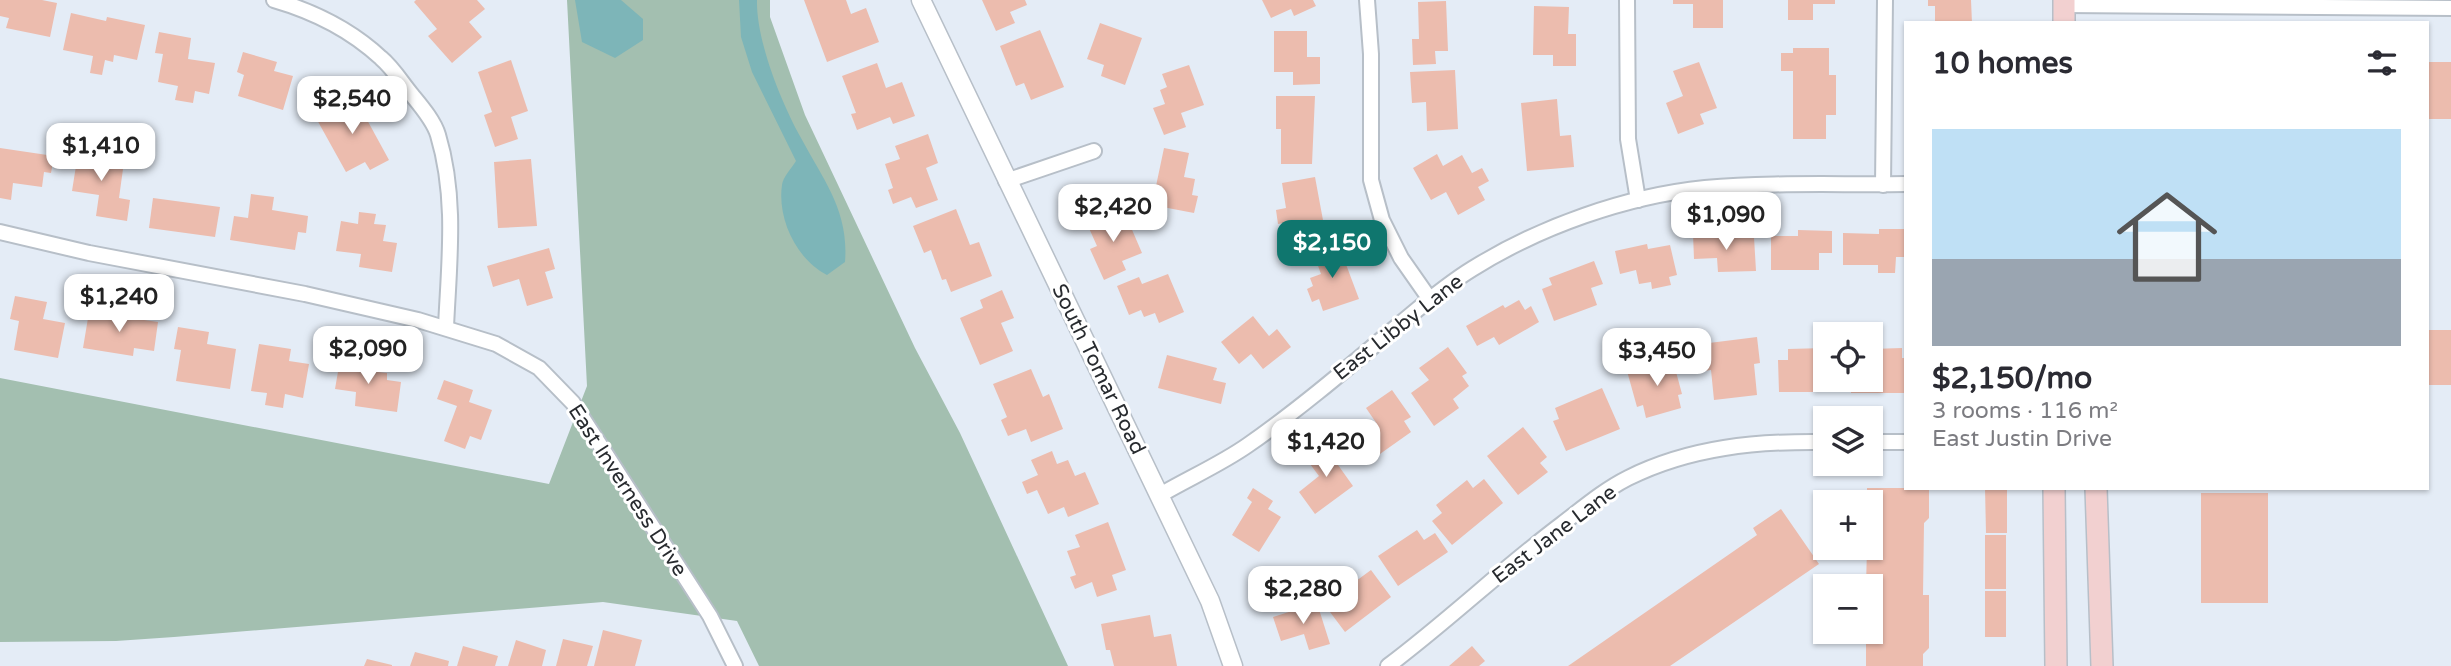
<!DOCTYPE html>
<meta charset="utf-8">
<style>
body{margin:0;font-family:"Varela Round",sans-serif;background:#f7f7f7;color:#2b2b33;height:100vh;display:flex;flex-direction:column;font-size:26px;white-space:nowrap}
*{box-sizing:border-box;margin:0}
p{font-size:23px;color:#7c7c81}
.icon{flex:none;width:38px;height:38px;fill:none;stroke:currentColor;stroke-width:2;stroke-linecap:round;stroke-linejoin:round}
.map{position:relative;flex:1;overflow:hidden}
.drawer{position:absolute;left:1904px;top:21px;width:525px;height:469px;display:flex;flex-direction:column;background:#fff;border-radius:0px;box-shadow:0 2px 5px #0004}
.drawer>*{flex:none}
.buttons{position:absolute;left:1813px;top:322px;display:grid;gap:14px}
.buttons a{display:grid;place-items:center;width:70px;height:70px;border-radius:0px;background:#fff;box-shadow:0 2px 5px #0004;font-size:35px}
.price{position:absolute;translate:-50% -60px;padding:0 16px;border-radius:14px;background:#fff;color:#222;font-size:23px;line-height:46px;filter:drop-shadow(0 2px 4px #0008)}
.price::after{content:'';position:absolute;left:50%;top:42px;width:21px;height:16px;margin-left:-10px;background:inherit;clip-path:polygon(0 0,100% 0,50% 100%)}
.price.active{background:#0f766e;color:#fff}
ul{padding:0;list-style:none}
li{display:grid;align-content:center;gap:14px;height:371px;padding:0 28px}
li span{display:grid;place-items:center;height:217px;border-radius:0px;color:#555}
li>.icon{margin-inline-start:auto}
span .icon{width:126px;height:126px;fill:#fffc;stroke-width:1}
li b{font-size:30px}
h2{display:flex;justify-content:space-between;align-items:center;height:84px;padding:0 28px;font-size:30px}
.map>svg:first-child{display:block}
.green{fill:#a3bfb0}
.water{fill:#7db5b8}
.building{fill:#ecbcae}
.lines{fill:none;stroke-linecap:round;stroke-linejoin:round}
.minor-casing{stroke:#b7bfc8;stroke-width:18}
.tertiary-casing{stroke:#b7bfc8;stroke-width:21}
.secondary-casing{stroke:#b7bfc8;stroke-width:24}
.minor{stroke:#fff;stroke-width:14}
.tertiary{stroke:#fff;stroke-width:18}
.secondary{stroke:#f2d0d0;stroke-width:21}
.labels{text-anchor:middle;stroke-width:6;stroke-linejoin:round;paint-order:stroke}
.street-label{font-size:21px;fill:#282b2f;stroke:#fff}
</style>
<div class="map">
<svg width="2451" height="666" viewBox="0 0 2451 666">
<rect width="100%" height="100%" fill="#e4ecf6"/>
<path class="green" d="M567 0H770V17L805 115 915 348 960 433 1068 666H759L737 621 603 602 174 637 116 641 0 642V378L549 484 587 386Z"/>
<g class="water">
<path d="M575 0H621L643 19V40L615 58 582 42Z"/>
<path d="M739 0H757C756 40 781 102 801 138 824 181 849 211 845 262L827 275C797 260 777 219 782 185 783 177 791 169 796 161L752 72 741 37Z"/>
</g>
<g class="building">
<path d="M0 0H42L57 3 50 37 6 28 9 18 0 16Z"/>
<path d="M416 0H477L485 9 469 22 482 37 452 63 428 36 437 29 414 2Z"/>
<path d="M804 0H846L851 14 866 8 879 42 827 62Z"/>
<path d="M982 0H1025L1027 5 1010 12 1015 23 996 31Z"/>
<path d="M1262 0H1313L1316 6 1294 16 1291 9 1271 18Z"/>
<path d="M1673 0H1723V28H1693V4H1673Z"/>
<path d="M1788 0H1835V4H1813V20H1788Z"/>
<path d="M1928 0H1971L1972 23H1935V6H1928Z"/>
<path d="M1446 1 1448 51H1435L1436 64 1413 65 1412 39H1419L1418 2Z"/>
<path d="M1534 6 1569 7 1568 34H1576V66H1553V55H1533Z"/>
<path d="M71 13 106 21 107 17 145 25 137 60 114 55 113 62 105 60 102 75 90 73 93 56 63 50Z"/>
<path d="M1100 23 1142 38 1125 85 1101 76 1104 65 1087 59Z"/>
<path d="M1040 30 1064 87 1031 100 1024 83 1016 86 1000 46Z"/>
<path d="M1274 31H1307V57H1320V84L1293 85V72H1274Z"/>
<path d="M159 32 191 38 188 59 215 63 209 94 195 91 193 103 175 100 178 86 158 82 163 54 155 53Z"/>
<path d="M1793 48H1829V75H1836V115H1826V139H1793V71H1781V53H1793Z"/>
<path d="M243 52 277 62 274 71 293 76 283 110 238 96 244 75 237 72Z"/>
<path d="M511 60 528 111 511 117 518 139 495 147 484 115 492 112 478 72Z"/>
<path d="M1699 62 1717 108 1700 114 1704 124 1678 134 1666 103 1683 96 1673 71Z"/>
<rect x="2427" y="62" width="24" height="57"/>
<path d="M877 63 886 88 902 82 915 116 893 124 890 117 857 130 851 114 856 113 842 76Z"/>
<path d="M1189 65 1204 105 1181 113 1186 127 1164 135 1153 108 1165 104 1160 90 1167 87 1162 74Z"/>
<path d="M1455 70 1458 129 1427 131 1426 102 1412 103 1410 72Z"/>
<path d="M354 96 389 160 370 170 365 162 346 172 316 118Z"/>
<path d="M1276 96H1315L1312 164H1281V129H1276Z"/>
<path d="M1557 99 1560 136 1571 135 1574 167 1527 171 1521 103Z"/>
<path d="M928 134 938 163 926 168 938 200 916 208 911 197 893 204 888 190 893 188 885 164 900 159 895 146Z"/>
<path d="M79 147 110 152 107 166 123 169 119 198 130 200 127 221 96 216 99 195 72 191Z"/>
<path d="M0 148 54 156 51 173 44 172 42 187 13 183 11 200 0 198Z"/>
<path d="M1164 148 1189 153 1184 177 1195 179 1192 195 1198 196 1194 213 1152 205Z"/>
<path d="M1437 154 1443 166 1462 155 1472 173 1482 168 1489 181 1478 187 1485 200 1458 215 1446 192 1431 200 1413 168Z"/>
<path d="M531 159 537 226 498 228 494 162Z"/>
<path d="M1315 177 1325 231 1291 237 1288 222 1278 224 1276 210 1286 208 1282 183Z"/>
<path d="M251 194 274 197 272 210 308 216 306 233 298 232 295 250 230 240 234 216 248 218Z"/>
<path d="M153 198 220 207 215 237 149 228Z"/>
<path d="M956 209 970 245 979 242 992 276 951 292 946 279 942 280 931 250 924 253 913 226Z"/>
<path d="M1124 211 1142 253 1122 261 1126 270 1104 280 1090 249 1097 246 1088 226Z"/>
<path d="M359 212 376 214 374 224 386 225 383 241 397 243 392 272 359 267 361 254 336 251 341 221 358 224Z"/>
<path d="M1879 229H1906V257H1896L1895 273H1878V265H1843V233L1879 234Z"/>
<path d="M1798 230 1832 231V253H1819V270H1771V236H1798Z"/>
<path d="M1725 233V238L1754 237 1756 271 1718 272 1717 258 1694 259 1693 234Z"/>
<path d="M1338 243 1359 299 1323 311 1319 299 1312 302 1307 289 1313 286 1310 278 1321 274 1313 252Z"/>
<path d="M1647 244 1648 249 1670 245 1677 275 1669 277 1671 285 1652 289 1651 282 1639 284 1636 270 1620 274 1615 251Z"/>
<path d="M549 248 555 269 545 272 553 298 527 306 519 279 493 287 487 266Z"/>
<path d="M1594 261 1603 284 1591 288 1597 305 1554 321 1542 289 1552 285 1549 278Z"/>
<path d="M1168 274 1184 312 1159 323 1155 313 1144 317 1141 310 1129 315 1117 286 1139 277 1142 284Z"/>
<path d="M1002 290 1014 318 1001 323 1013 351 980 365 960 318 983 308 980 300Z"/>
<path d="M15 296 47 302 43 319 65 323 58 358 14 350 19 321 10 319Z"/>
<path d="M1519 300 1525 310 1531 306 1539 322 1499 345 1494 337 1477 346 1466 326 1503 305 1505 308Z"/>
<path d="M89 312 158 322 154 351 134 348 133 356 83 348Z"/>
<path d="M1253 316 1269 336 1277 329 1291 347 1263 369 1251 354 1239 364 1221 342Z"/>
<path d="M178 327 209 332 207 344 236 349 230 389 176 381 181 350 174 349Z"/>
<rect x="2427" y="330" width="24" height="55"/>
<path d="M1757 337 1760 363 1754 364 1757 395 1714 400 1711 370 1704 371 1701 344Z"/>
<path d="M259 344 291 349 289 361 309 364 303 398 285 394 283 408 265 405 267 393 251 391Z"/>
<path d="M1448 347 1467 373 1462 376 1469 386 1453 399 1459 408 1434 426 1411 393 1429 380 1419 368Z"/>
<path d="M1825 348V380H1837V392H1779L1778 360H1788V349Z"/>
<path d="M1902 348V358H1906V393H1851V380H1871V349Z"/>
<path d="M1167 355 1217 368 1213 380 1226 383 1221 404 1158 388Z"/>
<path d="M1672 357 1682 394 1678 395 1681 408 1646 418 1643 405 1637 407 1627 371 1642 367 1644 373 1657 369 1655 362Z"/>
<path d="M340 360 371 364 370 371 387 373V380L401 382 397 412 355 406 356 392 335 389Z"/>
<path d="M1031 369 1043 397 1049 394 1063 429 1031 442 1026 429 1008 436 1001 420 1007 417 993 384Z"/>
<path d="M444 380 473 390 469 402 492 410 481 440 470 436 465 449 444 441 457 406 437 399Z"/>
<path d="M1602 388 1620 429 1566 451 1553 421 1559 419 1555 408Z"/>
<path d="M1392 390 1411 417 1404 421 1411 432 1370 461 1355 439 1377 424 1366 408Z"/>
<path d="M1523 427 1547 457 1540 463 1548 472 1518 495 1487 456Z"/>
<path d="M1332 441 1346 459 1338 465 1353 486 1315 514 1299 492 1319 476 1307 460Z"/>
<path d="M1052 451 1057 464 1068 460 1075 476 1085 472 1099 504 1068 517 1064 507 1048 514 1037 490 1027 494 1022 482 1038 475 1031 460Z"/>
<path d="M1484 479 1503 503 1452 545 1432 521 1442 513 1436 505 1467 480 1473 488Z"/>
<path d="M1253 488 1273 501 1268 509 1281 517 1259 552 1232 535 1252 502 1247 498Z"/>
<path d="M1867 488H1929V518L1924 523 1923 595H1929V648L1923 654V666H1866V632H1871V586H1866L1867 548H1871V502H1867Z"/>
<path d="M1985 488H2007V533H1986Z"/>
<rect x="2201" y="493" width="67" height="110"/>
<path d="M1781 509 1819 564 1670 666H1568L1757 535 1753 528Z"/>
<path d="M1108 522 1126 570 1112 575 1117 590 1097 597 1092 582 1075 589 1070 577 1076 575 1067 551 1080 547 1075 535Z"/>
<path d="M1417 530 1424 540 1435 533 1448 552 1398 586 1378 556Z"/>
<rect x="1985" y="535" width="21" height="54"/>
<path d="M1371 570 1391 597 1345 632 1330 612 1343 602 1337 595Z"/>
<rect x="1985" y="591" width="21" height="46"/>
<path d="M1317 603 1330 644 1309 650 1304 634 1281 641 1273 617Z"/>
<path d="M1150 615 1154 637 1171 634 1177 666H1114L1110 650H1106L1101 624Z"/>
<path d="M603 630 642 640 635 666H594Z"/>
<path d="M563 639 593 646 587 666H556Z"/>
<path d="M516 640 546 650 542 666H508Z"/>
<path d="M463 646 498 656 495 666H457Z"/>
<path d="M1472 646 1485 661 1479 666H1449Z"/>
<path d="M415 652 449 661 448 666H410Z"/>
<path d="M367 659 392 665V666H364Z"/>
</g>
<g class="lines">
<g class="minor-casing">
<g id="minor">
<path d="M274 0C312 11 351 30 381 58 393 68 402 83 412 95 421 106 434 121 438 135 457 198 449 262 446 327"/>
<path d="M1367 0 1371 54V180L1382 220 1401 258 1429 298"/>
<path d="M1627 0 1628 139 1638 200"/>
<path d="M2064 5 2451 8"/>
<path d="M1006 181 1094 151"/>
<path d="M1883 185 1885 0"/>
<path d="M0 232 89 253 305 294 418 320 496 344 539 368 573 403 710 616 735 666"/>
<path d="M1871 442H1906"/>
<path d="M1160 495C1189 478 1221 464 1248 445 1301 408 1351 365 1401 323 1424 304 1446 285 1472 269 1539 227 1626 196 1705 188 1772 182 1839 185 1906 184"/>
<path d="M1388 666C1448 621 1502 569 1562 524 1583 508 1604 490 1628 478 1690 447 1757 441 1825 442"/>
</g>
</g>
<g class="tertiary-casing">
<path id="tertiary" d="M921 0 1210 601 1233 666"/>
</g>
<g class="secondary-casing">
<g id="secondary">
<path d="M2064 23V0"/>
<path d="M2054 488 2056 666"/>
<path d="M2096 488 2102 666"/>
</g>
</g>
<use href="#minor" class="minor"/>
<use href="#tertiary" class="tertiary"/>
<use href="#secondary" class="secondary"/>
</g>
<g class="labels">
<g class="street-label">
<text transform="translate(1398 327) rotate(-38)" y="7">East Libby Lane</text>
<text transform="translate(1099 369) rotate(64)" y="7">South Tomar Road</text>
<text transform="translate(628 490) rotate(57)" y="7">East Inverness Drive</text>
<text transform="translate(1554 534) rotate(-37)" y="7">East Jane Lane</text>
</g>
</g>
</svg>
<div class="buttons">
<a><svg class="icon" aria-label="locate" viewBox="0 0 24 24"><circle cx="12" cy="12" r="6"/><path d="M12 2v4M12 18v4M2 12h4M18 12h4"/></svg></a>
<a><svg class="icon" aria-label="layers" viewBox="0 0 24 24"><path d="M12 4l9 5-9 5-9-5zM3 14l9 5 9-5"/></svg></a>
<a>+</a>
<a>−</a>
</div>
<b class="price" style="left:352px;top:136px">$2,540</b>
<b class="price" style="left:101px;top:183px">$1,410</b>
<b class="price" style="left:1113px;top:244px">$2,420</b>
<b class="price" style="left:1726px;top:252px">$1,090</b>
<b class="price active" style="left:1332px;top:280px">$2,150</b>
<b class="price" style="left:119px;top:334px">$1,240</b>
<b class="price" style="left:368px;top:386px">$2,090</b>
<b class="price" style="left:1657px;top:388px">$3,450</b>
<b class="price" style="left:1326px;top:479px">$1,420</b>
<b class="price" style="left:1303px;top:626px">$2,280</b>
<section class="drawer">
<h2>10 homes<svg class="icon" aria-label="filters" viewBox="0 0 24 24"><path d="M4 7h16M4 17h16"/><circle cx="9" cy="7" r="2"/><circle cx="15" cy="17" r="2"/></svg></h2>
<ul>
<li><span style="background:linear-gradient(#bfe0f5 60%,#9aa5b1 0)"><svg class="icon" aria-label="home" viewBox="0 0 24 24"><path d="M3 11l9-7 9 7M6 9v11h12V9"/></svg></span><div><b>$2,150/mo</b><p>3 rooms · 116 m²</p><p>East Justin Drive</p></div></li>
</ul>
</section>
</div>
